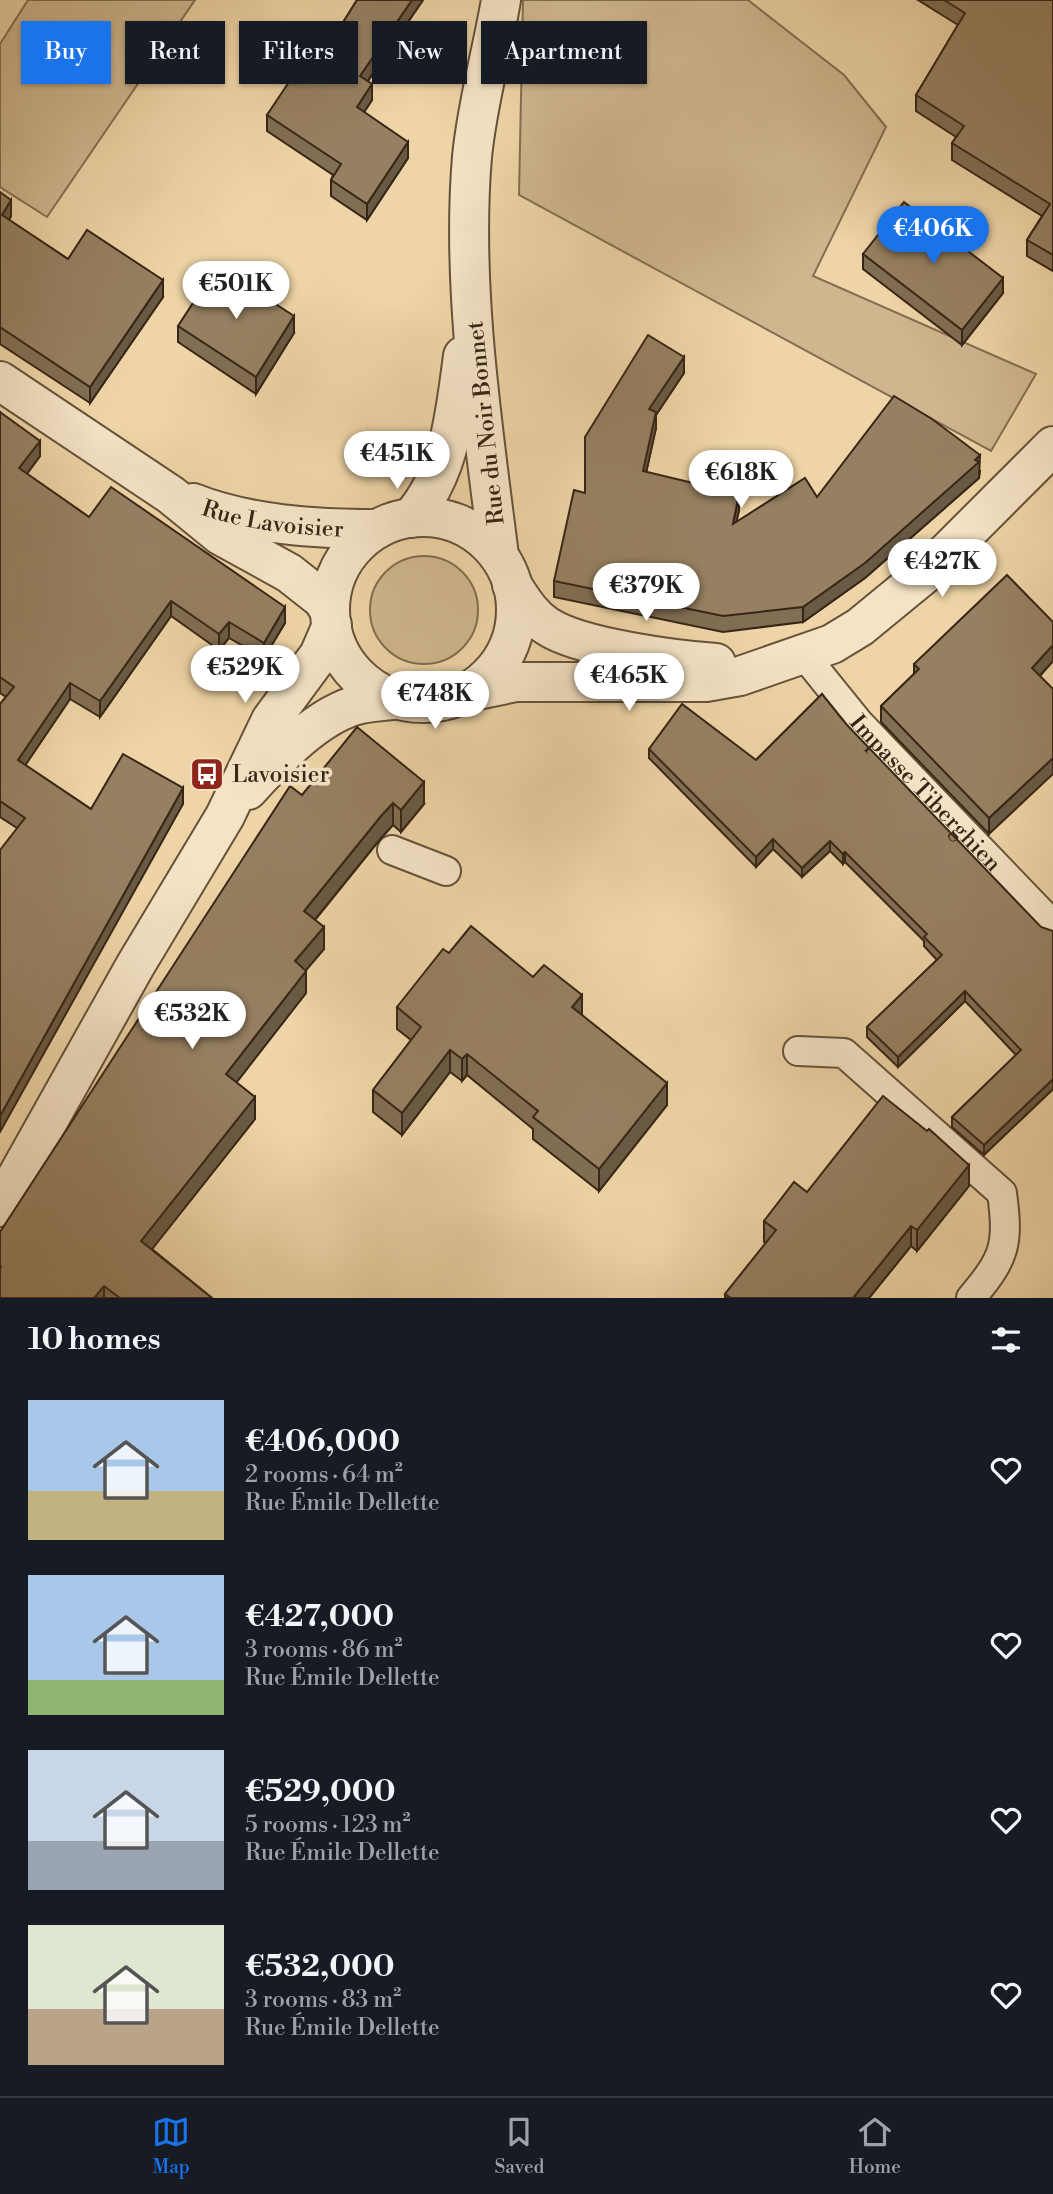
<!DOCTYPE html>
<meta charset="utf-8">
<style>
body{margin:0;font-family:"Libre Bodoni",serif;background:#242831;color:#f1f3f6;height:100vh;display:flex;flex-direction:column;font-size:26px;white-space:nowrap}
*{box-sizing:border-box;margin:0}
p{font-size:23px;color:#9ea1a6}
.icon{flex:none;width:38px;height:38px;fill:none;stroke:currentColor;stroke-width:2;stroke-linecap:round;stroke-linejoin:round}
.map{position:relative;height:1298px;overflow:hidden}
.drawer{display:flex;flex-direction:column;background:#171b24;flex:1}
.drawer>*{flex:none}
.top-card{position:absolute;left:21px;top:21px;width:700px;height:63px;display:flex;gap:14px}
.price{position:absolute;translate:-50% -60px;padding:0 16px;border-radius:24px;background:#fff;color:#222;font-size:23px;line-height:46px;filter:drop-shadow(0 2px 4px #0008)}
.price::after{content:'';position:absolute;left:50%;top:42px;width:21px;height:16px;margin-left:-10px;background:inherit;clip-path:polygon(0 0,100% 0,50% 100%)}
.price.selected{background:#1a73e8;color:#fff}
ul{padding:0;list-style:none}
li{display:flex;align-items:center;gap:21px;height:175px;padding:0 28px}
li span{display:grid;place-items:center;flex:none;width:196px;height:140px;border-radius:0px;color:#555}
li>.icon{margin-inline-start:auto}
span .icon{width:84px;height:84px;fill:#fffc;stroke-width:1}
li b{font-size:30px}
h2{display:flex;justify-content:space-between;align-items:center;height:84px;padding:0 28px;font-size:30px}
.tag{padding:0 24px;border-radius:0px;background:#171b24;box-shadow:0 2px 5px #0004;font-size:24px;line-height:63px}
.tag.selected{background:#1a73e8;color:#fff}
.tabs{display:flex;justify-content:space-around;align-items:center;height:98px;border-top:2px solid #363941;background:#171b24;font-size:19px;color:#9ea1a6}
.tabs a{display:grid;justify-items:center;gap:4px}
.tabs .selected{color:#1a73e8}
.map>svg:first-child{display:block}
.green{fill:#cfb68e;stroke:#836e52;stroke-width:2}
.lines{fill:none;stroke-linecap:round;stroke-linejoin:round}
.lane-casing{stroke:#65523b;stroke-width:32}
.street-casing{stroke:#65523b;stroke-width:42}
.lane{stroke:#f4e3c5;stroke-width:28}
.street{stroke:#f4e3c5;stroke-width:38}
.wall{fill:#816e53;stroke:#372617;stroke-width:2}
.shaded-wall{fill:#695a44;stroke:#372617;stroke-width:2}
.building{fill:#968061;stroke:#372617;stroke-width:2}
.labels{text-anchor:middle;stroke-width:7;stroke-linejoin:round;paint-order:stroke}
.street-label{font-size:23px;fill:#372617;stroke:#f4e3c5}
.poi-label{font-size:23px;fill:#372617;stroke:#f4e3c5;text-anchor:start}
</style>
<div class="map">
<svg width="1053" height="1298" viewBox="0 0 1053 1298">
<rect width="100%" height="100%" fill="#eed4a6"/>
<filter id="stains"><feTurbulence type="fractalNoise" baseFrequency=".00286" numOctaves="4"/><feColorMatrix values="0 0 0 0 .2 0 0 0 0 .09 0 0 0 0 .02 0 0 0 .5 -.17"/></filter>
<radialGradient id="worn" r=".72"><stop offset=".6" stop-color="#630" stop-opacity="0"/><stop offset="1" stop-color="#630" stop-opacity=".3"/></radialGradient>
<g class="green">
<path d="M28 0H195L47 217 0 187V44Z"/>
<path d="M523 0H748L844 75 886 127 813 276 1036 374 991 451 519 195Z"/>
<circle cx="424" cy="610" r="54"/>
</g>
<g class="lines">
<g class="lane-casing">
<g id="lane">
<path id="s1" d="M804 655 859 723 1053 925"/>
<path d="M392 850 446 871"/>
<path d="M798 1051 844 1053 1002 1193C1009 1245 1005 1258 971 1298"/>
</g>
</g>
<g class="street-casing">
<g id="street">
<path d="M0 381 171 495 220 535 289 573 322 599 330 611"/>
<path id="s2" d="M193 503C249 525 317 529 377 529"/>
<circle cx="423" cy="610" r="93"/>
<path d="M411 518C451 472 455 414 463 356"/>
<path d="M499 556C483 428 461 286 472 157 477 104 492 53 501 0"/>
<path d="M512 585C522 600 531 616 547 626 580 648 676 660 716 663"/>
<path d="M463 693 516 682H706L740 676 832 644 860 627 927 572 1053 446"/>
<path d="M248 790C276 759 319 713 361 704 374 701 387 701 400 699"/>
<path d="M0 1207 135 966 225 816 271 720 319 655 332 625"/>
</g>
</g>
<use href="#lane" class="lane"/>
<use href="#street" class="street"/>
</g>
<g class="wall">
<path d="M357 0H423L368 81 372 100 364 112 408 158 367 220 331 196V180L333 175 267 131V115L324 53Z"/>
<path d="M918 0H1053V271L1027 256V240L1042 216 952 160V143L956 137 916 111V95L958 25Z"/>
<path d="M0 192 11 216 9 220 68 259 163 297 90 403 0 344Z"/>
<path d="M863 254 1003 293 962 345 863 269Z"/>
<path d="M178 326 294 333 256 394 178 342Z"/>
<path d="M684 373 656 415V428L646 472 739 510 736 522 817 497 980 471 979 478 865 578 803 622 723 632 554 597V581L585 493Z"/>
<path d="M0 412 40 456 27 474 89 517 285 623 264 658 229 638 219 650 171 616 100 717 70 699 25 765 91 809 183 804 17 828 0 817V704L6 697 0 693Z"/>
<path d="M1053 661 1040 676 989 834 881 722V706L914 674V664Z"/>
<path d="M822 694 1053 1089 984 1155 952 1127V1117L1016 1055 965 1001 898 1067 867 1037V1027L937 960 924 946V941L845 862 843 864 830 851 802 877 773 849 756 867 649 758V749L756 760Z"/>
<path d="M302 795 424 804 401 832 393 825 381 838 315 920 324 949 306 970V993L236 1082 255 1119 152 1249 212 1298H0V1232Z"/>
<path d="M449 953 582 1015 667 1105 599 1191 533 1139V1129L467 1075 462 1081 450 1072 402 1135 373 1112V1090L411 1040 397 1029V1007Z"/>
<path d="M969 1186 917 1251 911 1246 869 1298H725V1294L766 1243 764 1242V1221L807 1192Z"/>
</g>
<g class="shaded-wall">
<path d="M412 0H423L360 92V76Z"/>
<path d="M372 84V100L357 123V107Z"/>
<path d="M408 142V158L367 220V204Z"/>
<path d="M11 200V216L2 232V215Z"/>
<path d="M1003 278V293L962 345V330Z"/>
<path d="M163 280V297L90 403V387Z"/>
<path d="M294 316V333L256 394V377Z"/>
<path d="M684 357V373L656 415V428L643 487V471L649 409Z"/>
<path d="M40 441V456L19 484V468Z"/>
<path d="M980 455 979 478 865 578 803 622V607Z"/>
<path d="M739 494V510L733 540V524Z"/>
<path d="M171 601V616L100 717V701Z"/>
<path d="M285 607V623L264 658V643Z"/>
<path d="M229 622V638L219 650V634Z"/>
<path d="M1053 645V661L1032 684V668Z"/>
<path d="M70 683V699L18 776V760Z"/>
<path d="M1053 758V774L989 834V818Z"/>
<path d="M424 782V804L401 832V810Z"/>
<path d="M183 788V804L0 1132V1116Z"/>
<path d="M393 803V825L381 838 304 933V911L381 816Z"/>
<path d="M773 839V849L756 867V857Z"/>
<path d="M830 841V851L802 877V868Z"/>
<path d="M845 852V862L843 864V854Z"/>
<path d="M324 927V949L295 983V961Z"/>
<path d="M306 971V993L226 1096V1074Z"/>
<path d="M965 991V1001L898 1067V1057Z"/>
<path d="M582 995V1017L572 1007Z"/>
<path d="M450 1050V1072L402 1135V1113Z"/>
<path d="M467 1054V1075L462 1081V1059Z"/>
<path d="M1053 1079V1089L984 1155V1145Z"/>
<path d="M667 1083V1105L599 1191V1169Z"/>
<path d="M255 1097V1119L141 1263V1241Z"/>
<path d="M969 1165V1186L917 1251V1230Z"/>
<path d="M911 1226V1246L869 1298H853Z"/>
<path d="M104 1286V1298H94Z"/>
</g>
<g class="building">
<path d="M357 0H412L360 76 372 84 357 107 408 142 367 204 331 180 341 164 267 115 313 46 324 53Z"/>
<path d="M944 0H1053V255L1027 240 1050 204 952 143 964 126 916 95 965 13Z"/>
<path d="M0 192 11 200 2 215 68 259 87 230 163 280 90 387 0 327Z"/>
<path d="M904 202 1003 278 962 330 863 254Z"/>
<path d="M217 266 294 316 256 377 178 326Z"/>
<path d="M648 335 684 357 649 409 656 412 643 471 739 494 733 524 805 478 817 497 894 396 932 419 980 455 975 460 979 462 865 563 803 607 723 616 554 581 574 490 585 493V437Z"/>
<path d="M0 412 40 441 19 468 89 517 111 487 285 607 264 643 229 622 219 634 171 601 100 701 70 683 18 760 91 809 123 754 183 788 0 1116V850L25 818 0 801V704L14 687 0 677Z"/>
<path d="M1007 575 1053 622V645L1032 668 1053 689V758L989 818 881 706 919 669 914 664Z"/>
<path d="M822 694 847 725 1041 927 1053 931V1079L984 1145 952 1117 1021 1050 965 991 898 1057 867 1027 942 955 924 937 927 934 845 852 843 854 830 841 802 868 773 839 756 857 649 749 682 704 756 760Z"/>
<path d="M357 727 424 782 401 810 393 803 381 816 304 911 324 927 295 961 306 971 226 1074 255 1097 141 1241 212 1298H120L104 1286 94 1298H0V1269L1 1267 0 1265V1232L290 786 302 795Z"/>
<path d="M471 926 533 977 544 965 582 995 572 1007 667 1083 599 1169 533 1117 538 1111 467 1054 462 1059 450 1050 402 1113 373 1090 421 1027 397 1007 443 949 449 953Z"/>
<path d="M883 1096 927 1131 929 1129 969 1165 917 1230 911 1226 853 1298H731L725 1294 776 1230 764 1221 794 1182 807 1192Z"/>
</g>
<defs>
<g id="bus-square" transform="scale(1.75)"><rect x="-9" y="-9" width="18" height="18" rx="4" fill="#8f2418" stroke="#f4e3c5"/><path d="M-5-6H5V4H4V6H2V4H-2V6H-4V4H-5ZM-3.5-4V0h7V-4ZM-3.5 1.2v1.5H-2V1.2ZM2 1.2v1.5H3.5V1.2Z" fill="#fff"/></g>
</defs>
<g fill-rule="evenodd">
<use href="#bus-square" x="207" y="774"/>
</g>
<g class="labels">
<g class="street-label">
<text transform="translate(485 423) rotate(-96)" y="8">Rue du Noir Bonnet</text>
<text dy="8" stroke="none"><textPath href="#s2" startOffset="82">Rue Lavoisier</textPath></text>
<text dy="8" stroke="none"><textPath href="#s1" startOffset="184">Impasse Tiberghien</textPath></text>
</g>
<g class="poi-label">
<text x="232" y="782">Lavoisier</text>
</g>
</g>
<rect width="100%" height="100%" filter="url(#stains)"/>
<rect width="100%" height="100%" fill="url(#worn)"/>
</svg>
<b class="price selected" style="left:933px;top:266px">€406K</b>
<b class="price" style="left:236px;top:321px">€501K</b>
<b class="price" style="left:397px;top:491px">€451K</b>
<b class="price" style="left:741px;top:510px">€618K</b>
<b class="price" style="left:942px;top:599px">€427K</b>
<b class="price" style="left:646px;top:623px">€379K</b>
<b class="price" style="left:245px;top:705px">€529K</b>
<b class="price" style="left:629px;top:713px">€465K</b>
<b class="price" style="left:435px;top:731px">€748K</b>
<b class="price" style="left:192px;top:1051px">€532K</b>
<div class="top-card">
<a class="tag selected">Buy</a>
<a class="tag">Rent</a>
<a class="tag">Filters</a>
<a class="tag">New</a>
<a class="tag">Apartment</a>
</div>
</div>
<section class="drawer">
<h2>10 homes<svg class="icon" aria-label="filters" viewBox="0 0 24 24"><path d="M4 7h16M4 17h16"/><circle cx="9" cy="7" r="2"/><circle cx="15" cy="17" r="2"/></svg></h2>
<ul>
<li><span style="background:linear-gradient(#a9c7e8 65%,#c2b280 0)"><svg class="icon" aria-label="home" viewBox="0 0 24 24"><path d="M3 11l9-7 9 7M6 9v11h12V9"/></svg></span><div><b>€406,000</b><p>2 rooms · 64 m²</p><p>Rue Émile Dellette</p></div><svg class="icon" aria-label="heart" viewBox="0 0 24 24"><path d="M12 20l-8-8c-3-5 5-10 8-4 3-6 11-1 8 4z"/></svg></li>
<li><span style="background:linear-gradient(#a9c7e8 75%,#8fb573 0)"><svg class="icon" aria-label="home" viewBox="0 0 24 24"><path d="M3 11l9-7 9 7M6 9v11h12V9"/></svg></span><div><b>€427,000</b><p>3 rooms · 86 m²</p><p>Rue Émile Dellette</p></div><svg class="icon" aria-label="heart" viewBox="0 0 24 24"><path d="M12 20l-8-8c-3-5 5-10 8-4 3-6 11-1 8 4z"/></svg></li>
<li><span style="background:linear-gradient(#c9d6e8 65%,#9aa5b1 0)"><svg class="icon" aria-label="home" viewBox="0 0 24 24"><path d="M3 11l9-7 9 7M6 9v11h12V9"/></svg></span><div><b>€529,000</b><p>5 rooms · 123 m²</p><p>Rue Émile Dellette</p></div><svg class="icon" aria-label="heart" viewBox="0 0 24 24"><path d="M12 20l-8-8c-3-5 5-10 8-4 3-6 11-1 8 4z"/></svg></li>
<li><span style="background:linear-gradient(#dfe7d0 60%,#b9a48a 0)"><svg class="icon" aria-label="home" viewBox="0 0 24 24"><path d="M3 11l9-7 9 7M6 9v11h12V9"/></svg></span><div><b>€532,000</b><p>3 rooms · 83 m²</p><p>Rue Émile Dellette</p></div><svg class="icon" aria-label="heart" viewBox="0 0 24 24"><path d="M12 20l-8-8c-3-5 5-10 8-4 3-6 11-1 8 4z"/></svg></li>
</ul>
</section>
<nav class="tabs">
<a class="selected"><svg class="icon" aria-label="map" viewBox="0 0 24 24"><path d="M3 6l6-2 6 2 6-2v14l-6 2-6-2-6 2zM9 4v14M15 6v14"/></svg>Map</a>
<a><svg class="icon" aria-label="saved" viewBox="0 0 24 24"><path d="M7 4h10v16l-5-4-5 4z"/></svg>Saved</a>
<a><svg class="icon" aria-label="home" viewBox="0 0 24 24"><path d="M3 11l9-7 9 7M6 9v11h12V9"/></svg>Home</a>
</nav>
